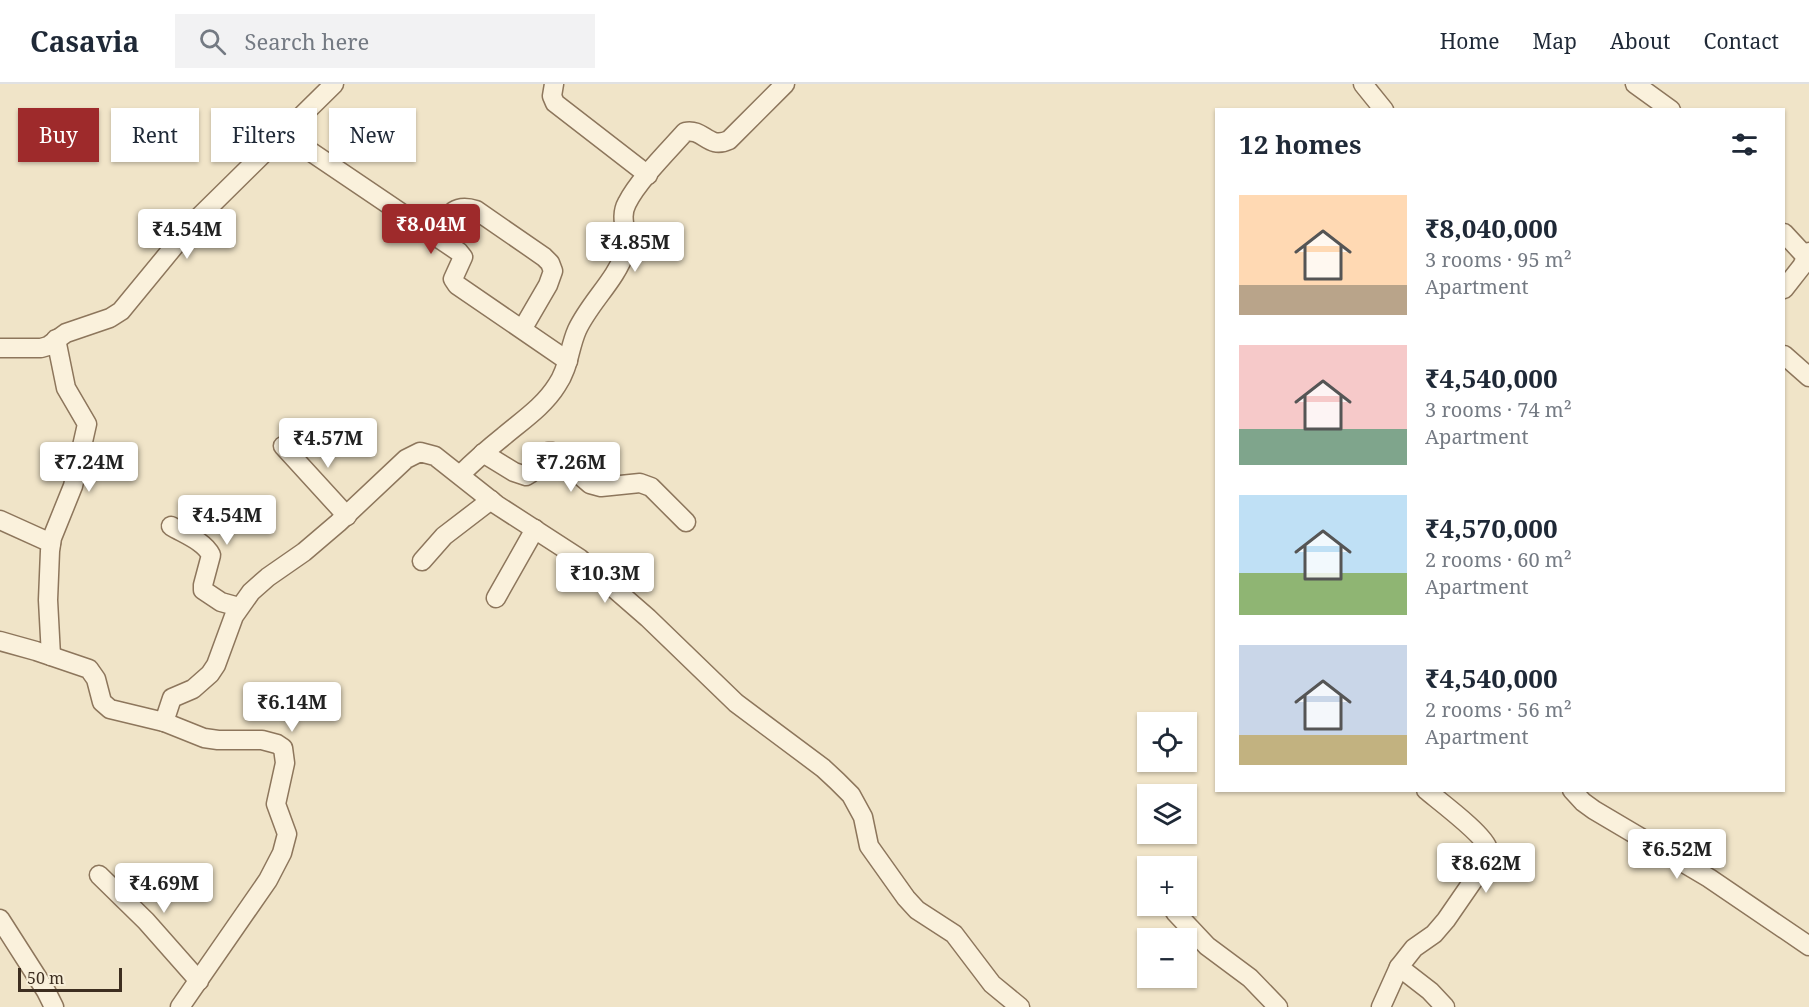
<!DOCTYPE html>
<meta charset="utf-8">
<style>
body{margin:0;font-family:"Noto Serif",serif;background:#f2f2f3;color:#1f2937;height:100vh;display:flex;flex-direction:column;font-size:22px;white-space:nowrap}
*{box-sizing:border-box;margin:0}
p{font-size:20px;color:#747a83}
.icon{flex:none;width:33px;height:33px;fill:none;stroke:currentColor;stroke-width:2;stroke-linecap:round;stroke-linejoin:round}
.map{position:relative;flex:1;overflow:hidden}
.side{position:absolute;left:1215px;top:24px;width:570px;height:684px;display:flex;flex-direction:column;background:#fff;border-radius:0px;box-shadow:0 2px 4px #0004}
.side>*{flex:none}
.top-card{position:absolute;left:18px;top:24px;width:570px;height:54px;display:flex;gap:12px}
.controls{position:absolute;left:1137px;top:628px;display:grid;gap:12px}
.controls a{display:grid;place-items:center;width:60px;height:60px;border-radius:0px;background:#fff;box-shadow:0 2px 4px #0004;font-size:30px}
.scale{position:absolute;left:18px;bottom:15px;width:104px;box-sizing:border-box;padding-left:6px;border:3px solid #3d2e20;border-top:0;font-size:16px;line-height:21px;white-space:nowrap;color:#3d2e20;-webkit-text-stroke:4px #f7eed8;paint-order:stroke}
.price{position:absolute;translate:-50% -51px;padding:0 14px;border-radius:6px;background:#fff;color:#222;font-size:20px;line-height:39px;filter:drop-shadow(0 2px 3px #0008)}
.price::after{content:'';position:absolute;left:50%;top:36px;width:18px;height:14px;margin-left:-9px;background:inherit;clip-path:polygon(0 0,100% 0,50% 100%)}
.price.selected{background:#9e2a2b;color:#fff}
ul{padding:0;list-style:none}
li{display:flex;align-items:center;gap:18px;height:150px;padding:0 24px}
li span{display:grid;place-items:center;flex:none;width:168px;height:120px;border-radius:0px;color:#555}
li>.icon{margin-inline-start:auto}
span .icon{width:72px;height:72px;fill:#fffc;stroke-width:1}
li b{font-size:26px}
h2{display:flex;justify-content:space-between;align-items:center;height:72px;padding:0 24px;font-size:26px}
.tag{padding:0 21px;border-radius:0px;background:#fff;box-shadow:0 2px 4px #0004;font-size:21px;line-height:54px}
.tag.selected{background:#9e2a2b;color:#fff}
header{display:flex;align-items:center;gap:36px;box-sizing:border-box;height:84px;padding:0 30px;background:#fff;border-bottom:2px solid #e0e1e3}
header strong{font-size:28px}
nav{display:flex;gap:33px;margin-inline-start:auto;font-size:21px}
.search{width:420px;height:54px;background:#f2f2f3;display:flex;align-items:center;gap:15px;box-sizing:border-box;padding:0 21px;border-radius:0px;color:#747a83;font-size:22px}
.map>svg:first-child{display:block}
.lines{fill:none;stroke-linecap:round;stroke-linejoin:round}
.minor-casing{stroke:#8d765c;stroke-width:21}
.minor{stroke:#faf1dc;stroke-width:18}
</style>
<header>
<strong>Casavia</strong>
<div class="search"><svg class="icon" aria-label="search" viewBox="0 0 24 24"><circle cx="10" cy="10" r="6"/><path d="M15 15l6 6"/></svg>Search here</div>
<nav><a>Home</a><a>Map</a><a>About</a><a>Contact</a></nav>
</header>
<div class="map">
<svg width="1809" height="923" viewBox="0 0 1809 923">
<rect width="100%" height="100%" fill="#f0e4c8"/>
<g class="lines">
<g class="minor-casing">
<g id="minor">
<path d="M554 0 552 12 555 19 648 91"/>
<path d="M1363 0 1384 26"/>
<path d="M1635 0 1671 26"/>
<path d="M283 49 459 168 463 173 453 195 457 201 568 277"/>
<path d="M1784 149 1809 176"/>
<path d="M436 152C447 135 451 118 476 126L544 173 550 179 553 187 548 201 523 244"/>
<path d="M1784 205 1802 182 1809 168"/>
<path d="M0 264H41L48 262 66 249 110 234 121 227 195 137 334 0"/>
<path d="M1784 271 1809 293"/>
<path d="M283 362 347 432"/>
<path d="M483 369 514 388 526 392 531 389 548 368H553L590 400 601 403 640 399 651 403 686 438"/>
<path d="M460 391C474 377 489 364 504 352 523 336 544 322 557 301 569 284 569 264 577 246 590 218 616 196 625 168 630 151 618 135 627 119 638 97 668 67 685 48 704 44 708 66 729 56L785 0"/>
<path d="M0 436 51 459"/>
<path d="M171 442C184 450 204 457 211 471L203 501V506L221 518 239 523"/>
<path d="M422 477 444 452 491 416"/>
<path d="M496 514 535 445"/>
<path d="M0 557 36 567 89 585 96 595 102 618 110 625 164 638 204 654 218 656H262L277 660 283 664 285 679 276 720 287 750 282 769 268 796 180 923"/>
<path d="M51 572 48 516 50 467 52 454 73 402 87 340 66 304 56 255"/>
<path d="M164 638 172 614 193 605 210 590 216 581 234 532 251 508 268 493 304 468 338 439 406 375 420 368 435 372 497 421 579 474 648 534 736 619 823 684 837 697 851 711 863 733 869 762 906 814 917 826 954 850 992 900 1020 923"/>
<path d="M1572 706 1583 718 1594 726 1709 794 1809 862"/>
<path d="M99 791 146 837 199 897"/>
<path d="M1175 828 1207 862 1250 894 1278 923"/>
<path d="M0 835 46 907 54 923"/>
<path d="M1399 883 1430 907 1445 923"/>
<path d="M1381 923 1399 883 1414 864 1434 850 1446 836 1486 778C1487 774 1489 769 1488 765 1485 751 1439 717 1426 706"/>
</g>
</g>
<use href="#minor" class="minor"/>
</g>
</svg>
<div class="controls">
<a><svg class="icon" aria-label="locate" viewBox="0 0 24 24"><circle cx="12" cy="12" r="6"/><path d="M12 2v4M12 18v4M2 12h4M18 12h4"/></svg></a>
<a><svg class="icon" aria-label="layers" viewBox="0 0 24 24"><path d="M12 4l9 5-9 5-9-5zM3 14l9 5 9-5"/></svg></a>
<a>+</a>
<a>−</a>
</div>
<div class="scale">50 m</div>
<b class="price selected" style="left:431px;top:171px">₹8.04M</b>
<b class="price" style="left:187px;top:176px">₹4.54M</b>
<b class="price" style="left:635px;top:189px">₹4.85M</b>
<b class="price" style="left:328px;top:385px">₹4.57M</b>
<b class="price" style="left:89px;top:409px">₹7.24M</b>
<b class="price" style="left:571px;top:409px">₹7.26M</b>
<b class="price" style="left:227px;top:462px">₹4.54M</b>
<b class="price" style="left:605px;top:520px">₹10.3M</b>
<b class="price" style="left:292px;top:649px">₹6.14M</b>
<b class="price" style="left:1677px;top:796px">₹6.52M</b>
<b class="price" style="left:1486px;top:810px">₹8.62M</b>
<b class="price" style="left:164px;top:830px">₹4.69M</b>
<div class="top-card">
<a class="tag selected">Buy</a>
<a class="tag">Rent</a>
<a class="tag">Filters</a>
<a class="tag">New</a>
</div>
<section class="side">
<h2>12 homes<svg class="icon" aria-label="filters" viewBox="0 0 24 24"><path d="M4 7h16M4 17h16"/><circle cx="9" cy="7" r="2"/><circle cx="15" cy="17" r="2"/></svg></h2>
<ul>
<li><span style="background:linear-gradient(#ffd9b3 75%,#b9a48a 0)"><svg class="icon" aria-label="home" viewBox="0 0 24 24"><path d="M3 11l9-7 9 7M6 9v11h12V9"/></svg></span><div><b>₹8,040,000</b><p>3 rooms · 95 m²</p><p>Apartment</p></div></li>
<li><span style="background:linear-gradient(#f6c9c9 70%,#7fa58c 0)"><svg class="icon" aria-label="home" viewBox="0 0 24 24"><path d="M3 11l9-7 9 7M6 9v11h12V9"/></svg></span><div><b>₹4,540,000</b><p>3 rooms · 74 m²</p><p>Apartment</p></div></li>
<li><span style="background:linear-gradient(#bfe0f5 65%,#8fb573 0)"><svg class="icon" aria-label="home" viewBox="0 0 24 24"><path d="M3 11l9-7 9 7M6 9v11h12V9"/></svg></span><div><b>₹4,570,000</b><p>2 rooms · 60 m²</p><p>Apartment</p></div></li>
<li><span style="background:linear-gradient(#c9d6e8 75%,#c2b280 0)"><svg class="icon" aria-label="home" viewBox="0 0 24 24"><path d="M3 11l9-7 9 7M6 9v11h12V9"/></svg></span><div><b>₹4,540,000</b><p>2 rooms · 56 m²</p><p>Apartment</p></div></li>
</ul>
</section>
</div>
